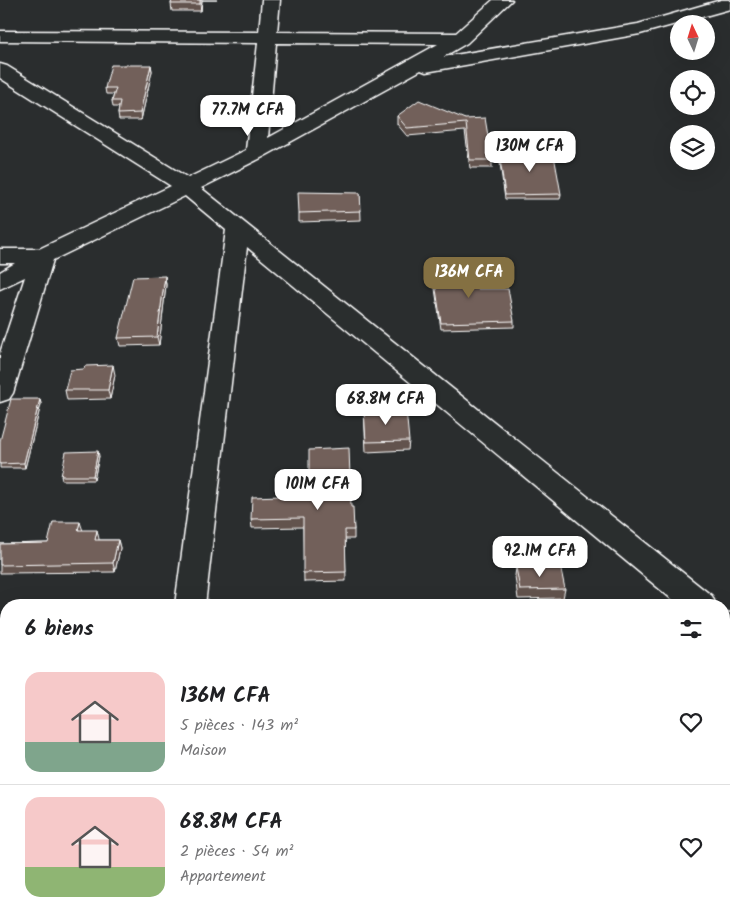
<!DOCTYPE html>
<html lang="fr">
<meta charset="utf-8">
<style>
body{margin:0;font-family:Kalam,sans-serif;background:#f2f2f2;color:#202124;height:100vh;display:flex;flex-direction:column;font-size:19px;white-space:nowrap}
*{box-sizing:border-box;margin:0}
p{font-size:16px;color:#757577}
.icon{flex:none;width:28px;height:28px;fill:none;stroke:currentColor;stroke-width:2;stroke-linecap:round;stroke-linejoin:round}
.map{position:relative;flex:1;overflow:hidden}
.panel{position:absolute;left:0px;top:599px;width:730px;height:321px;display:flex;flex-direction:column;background:#fff;border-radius:20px 20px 0 0;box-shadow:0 5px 20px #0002}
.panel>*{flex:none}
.needle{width:32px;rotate:356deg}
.fabs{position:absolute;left:670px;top:15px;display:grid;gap:10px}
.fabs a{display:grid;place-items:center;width:45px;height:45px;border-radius:50%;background:#fff;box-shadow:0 5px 20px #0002;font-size:25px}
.price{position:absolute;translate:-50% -42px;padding:0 11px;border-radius:10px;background:#fff;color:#222;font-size:16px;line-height:32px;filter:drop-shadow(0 1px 2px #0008)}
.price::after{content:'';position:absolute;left:50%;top:30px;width:15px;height:11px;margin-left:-8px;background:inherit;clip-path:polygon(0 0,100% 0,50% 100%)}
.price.on{background:#847042;color:#fff}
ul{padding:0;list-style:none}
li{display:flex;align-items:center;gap:15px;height:125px;padding:0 25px}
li+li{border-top:1px solid #e0e0e0}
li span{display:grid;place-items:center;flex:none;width:140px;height:100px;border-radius:15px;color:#555}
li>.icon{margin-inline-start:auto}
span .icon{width:60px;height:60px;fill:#fffc;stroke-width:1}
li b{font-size:21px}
h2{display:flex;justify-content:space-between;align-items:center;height:60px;padding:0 25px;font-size:21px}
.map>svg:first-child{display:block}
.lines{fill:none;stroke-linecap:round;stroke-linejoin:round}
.minor-casing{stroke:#fff;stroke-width:3}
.minor{fill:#2a2d2e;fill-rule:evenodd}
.wall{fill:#62534d;stroke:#fff}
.shaded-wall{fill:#50433f;stroke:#fff}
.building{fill:#72605a;stroke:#fff}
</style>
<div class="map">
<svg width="730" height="919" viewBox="0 0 730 919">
<rect width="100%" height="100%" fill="#2a2d2e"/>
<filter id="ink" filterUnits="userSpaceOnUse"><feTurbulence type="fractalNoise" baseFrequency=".02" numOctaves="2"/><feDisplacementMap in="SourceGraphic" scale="10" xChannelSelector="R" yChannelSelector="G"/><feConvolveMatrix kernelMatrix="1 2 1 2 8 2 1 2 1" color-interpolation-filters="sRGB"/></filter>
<g filter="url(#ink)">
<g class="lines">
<g class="minor-casing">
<g id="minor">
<path d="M262 0H280L277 32 456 33 493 0H512L467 43 443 57 638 24 721 0H730V9L640 34 426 72 421 70 263 157 201 188 712 596 716 605H679L247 247 205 605H175L226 230 185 196 53 260 13 393 9 399 0 402V353L25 277 0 289V272L15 263H0V249H39L171 186 0 78V64L7 66 188 178 246 150 258 43 0 41V31L259 32ZM276 43 438 44 268 138Z"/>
<path d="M724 611 730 613V642L724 640Z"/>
<rect x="0" y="663" width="6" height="28"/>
<rect x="724" y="664" width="6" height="28"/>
<path d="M132 914H170L169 919H131Z"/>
<path d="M506 914H544L545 919H507Z"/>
</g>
</g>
<use href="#minor" class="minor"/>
</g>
<g class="wall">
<path d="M172 0H217H202L201 11H172L171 4Z"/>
<path d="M151 65 152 71 141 120H119L118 114 119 107H113L112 101 114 94H106L105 88Z"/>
<path d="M397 116 465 119 492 160V168H470L465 131 407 136 397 124Z"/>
<path d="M499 151 561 194 560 199H505L499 156Z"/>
<path d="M360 193 361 220 299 222V213Z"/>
<path d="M433 269 477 289 514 321V327L441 329 433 275Z"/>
<path d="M165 276 166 285 159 345 120 346 118 338Z"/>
<path d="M115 375 110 399 67 400 65 390Z"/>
<path d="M40 399 41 404 25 468H0V441Z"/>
<path d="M364 410 409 441 408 450 366 452Z"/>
<path d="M99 456 94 480H62L61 476Z"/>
<path d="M351 507 354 530V539H345L346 581 304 582 303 527 252 528 251 519Z"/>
<path d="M82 530 99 540H118L120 548 115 572 0 573V544L48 543Z"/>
<path d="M516 567 565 589 563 598 518 599 515 576Z"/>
<path d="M351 914H474V918L436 919H351Z"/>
</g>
<g class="shaded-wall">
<path d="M200 0H202L201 11 200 4Z"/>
<path d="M151 65 152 71 141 120 140 113Z"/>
<path d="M165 276 166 285 159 345 157 337Z"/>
<path d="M113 365 115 375 110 399 108 390Z"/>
<path d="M40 399 41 404 25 468 24 463Z"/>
<path d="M98 451 99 456 94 480 93 476Z"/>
<path d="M80 522 83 531 78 530Z"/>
<path d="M97 530 99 539 97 548 95 540Z"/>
<path d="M118 540 120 548 115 572 113 563Z"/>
</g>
<g class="building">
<path d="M172 0H200V4H171Z"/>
<path d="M111 65H151L140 113 118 114 120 101H112L116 88H105Z"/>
<path d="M419 100 465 119 485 118 492 160H470L466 123 407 128 397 116Z"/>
<path d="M553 150 561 194 505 195 499 151Z"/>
<path d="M298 192 360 193 361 211 299 213Z"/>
<path d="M473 268 477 289H508L514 321 441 323 433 269Z"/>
<path d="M165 276 157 337 118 338 133 277Z"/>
<path d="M113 365 108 390H65L70 370 84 369 85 366Z"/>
<path d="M11 399H40L24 463 0 464V441Z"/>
<path d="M406 409 409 441 366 442 364 410Z"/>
<path d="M349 448 351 507H353L354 530H345L346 572 303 573V518L251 519 252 497 309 495V450Z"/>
<path d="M98 451 93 476H61L66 452Z"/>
<path d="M53 522H80L78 530H97L95 540H118L113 563 0 565V544L48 543Z"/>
<path d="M560 565 565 589 520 590 516 567Z"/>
<path d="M351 914H397L351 915Z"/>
</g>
</g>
</svg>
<div class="fabs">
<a><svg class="needle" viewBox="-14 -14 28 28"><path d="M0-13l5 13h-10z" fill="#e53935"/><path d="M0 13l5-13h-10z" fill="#757577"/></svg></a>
<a><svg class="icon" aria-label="locate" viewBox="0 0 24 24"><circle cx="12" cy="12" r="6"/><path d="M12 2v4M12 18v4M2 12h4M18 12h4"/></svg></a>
<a><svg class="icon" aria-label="layers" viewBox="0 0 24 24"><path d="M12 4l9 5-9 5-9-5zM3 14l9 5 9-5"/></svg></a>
</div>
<b class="price" style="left:248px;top:137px">77.7M CFA</b>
<b class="price" style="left:530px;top:173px">130M CFA</b>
<b class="price on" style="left:469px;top:299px">136M CFA</b>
<b class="price" style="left:386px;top:426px">68.8M CFA</b>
<b class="price" style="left:318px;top:511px">101M CFA</b>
<b class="price" style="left:540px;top:578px">92.1M CFA</b>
<section class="panel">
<h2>6 biens<svg class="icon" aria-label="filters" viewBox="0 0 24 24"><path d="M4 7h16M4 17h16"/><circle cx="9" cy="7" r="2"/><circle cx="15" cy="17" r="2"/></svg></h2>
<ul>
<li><span style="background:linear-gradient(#f6c9c9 70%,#7fa58c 0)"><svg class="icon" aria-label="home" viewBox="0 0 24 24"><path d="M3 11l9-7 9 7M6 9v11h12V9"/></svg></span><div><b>136M CFA</b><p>5 pièces · 143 m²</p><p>Maison</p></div><svg class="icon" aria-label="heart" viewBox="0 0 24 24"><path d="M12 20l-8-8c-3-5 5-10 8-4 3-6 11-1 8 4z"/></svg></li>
<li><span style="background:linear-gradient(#f6c9c9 70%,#8fb573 0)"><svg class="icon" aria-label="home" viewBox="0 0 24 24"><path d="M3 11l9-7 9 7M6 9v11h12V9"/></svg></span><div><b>68.8M CFA</b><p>2 pièces · 54 m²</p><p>Appartement</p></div><svg class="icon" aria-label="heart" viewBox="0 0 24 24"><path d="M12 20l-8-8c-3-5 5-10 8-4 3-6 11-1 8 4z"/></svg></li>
</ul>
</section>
</div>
